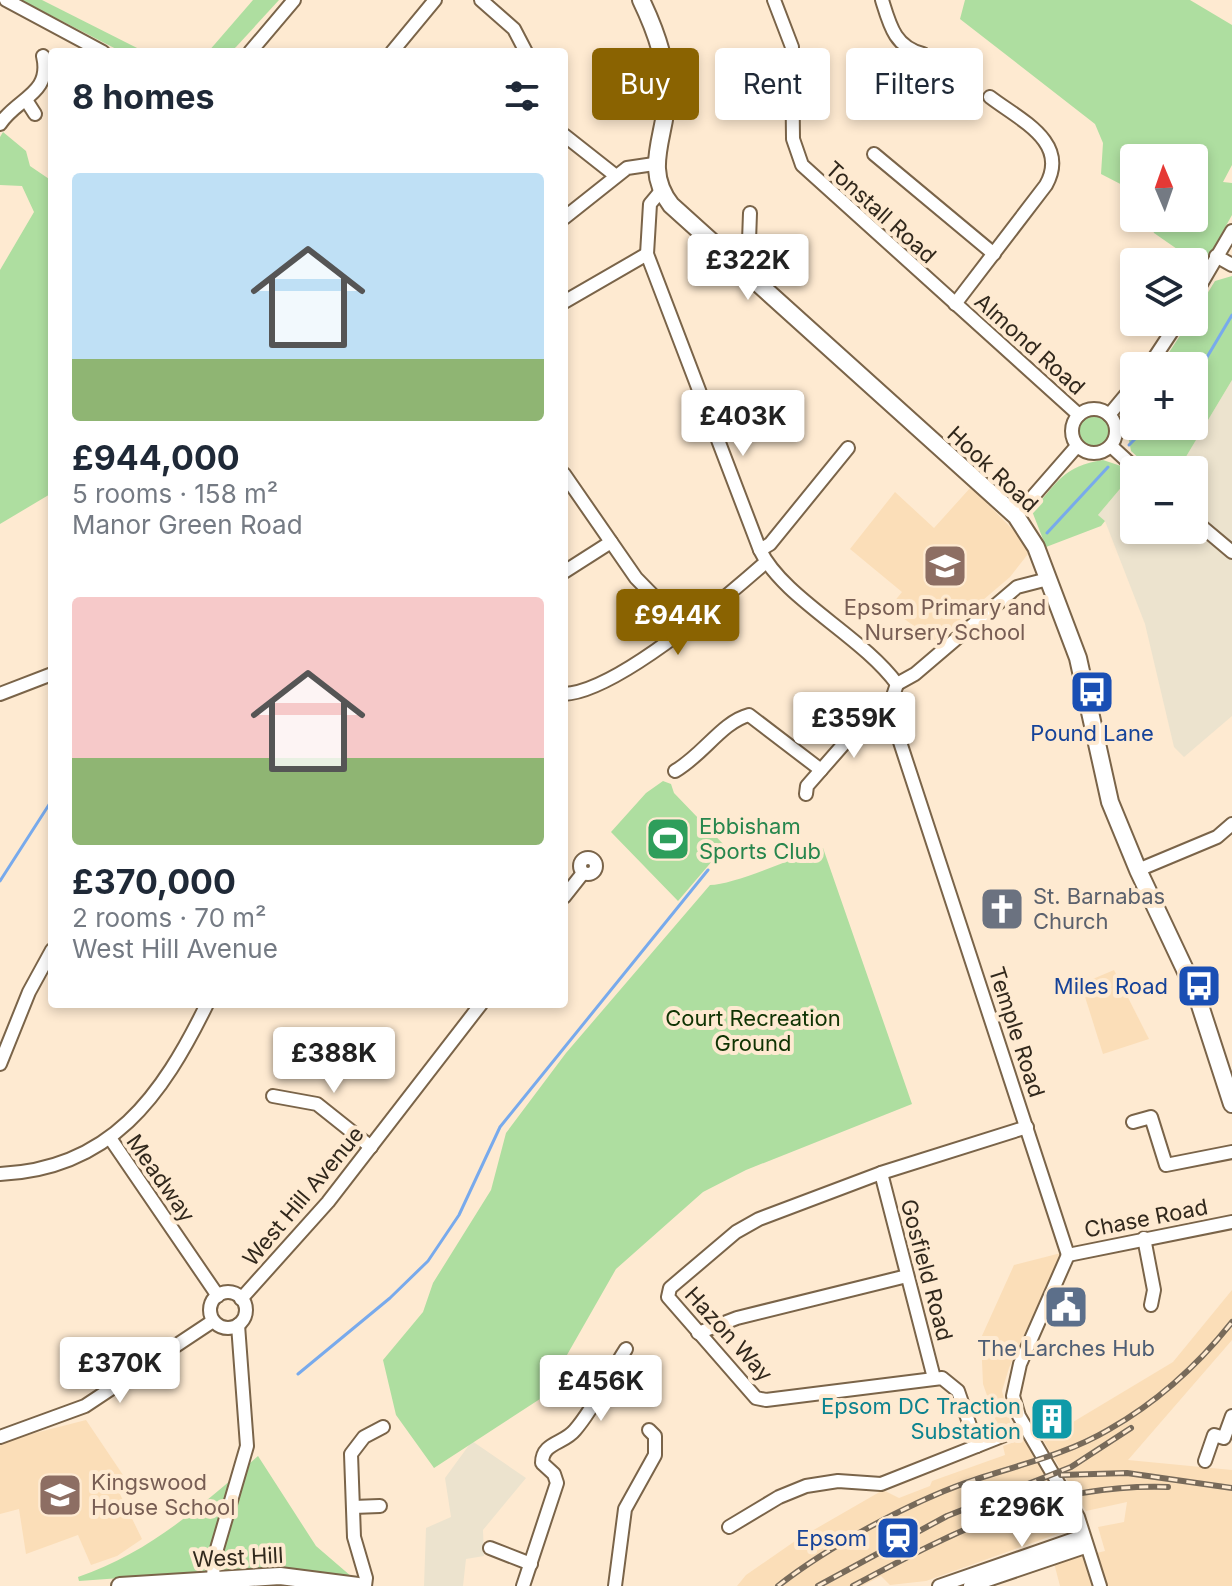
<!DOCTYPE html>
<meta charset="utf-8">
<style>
body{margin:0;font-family:Inter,sans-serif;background:#f2f2f3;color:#1f2937;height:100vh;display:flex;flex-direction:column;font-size:30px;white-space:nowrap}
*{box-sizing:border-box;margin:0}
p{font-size:26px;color:#747a83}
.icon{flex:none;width:44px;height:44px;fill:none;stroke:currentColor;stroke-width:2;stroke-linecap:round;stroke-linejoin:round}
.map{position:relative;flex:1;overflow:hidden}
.panel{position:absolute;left:48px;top:48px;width:520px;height:960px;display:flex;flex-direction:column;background:#fff;border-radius:8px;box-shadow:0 4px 12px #0003}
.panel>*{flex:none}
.banner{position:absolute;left:592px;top:48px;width:520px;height:72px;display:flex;gap:16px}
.needle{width:52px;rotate:358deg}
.tools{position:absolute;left:1120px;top:144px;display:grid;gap:16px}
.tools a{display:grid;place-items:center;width:88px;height:88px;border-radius:8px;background:#fff;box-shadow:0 4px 12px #0003;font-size:40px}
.price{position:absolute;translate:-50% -68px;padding:0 18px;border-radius:8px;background:#fff;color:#222;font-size:26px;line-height:52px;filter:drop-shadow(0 2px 4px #0008)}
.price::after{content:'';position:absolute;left:50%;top:48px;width:24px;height:18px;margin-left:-12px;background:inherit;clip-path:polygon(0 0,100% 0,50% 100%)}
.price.on{background:#8a6301;color:#fff}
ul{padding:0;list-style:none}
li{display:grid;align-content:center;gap:16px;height:424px;padding:0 24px}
li span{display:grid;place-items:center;height:248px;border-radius:8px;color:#555}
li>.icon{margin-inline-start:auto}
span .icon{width:144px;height:144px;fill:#fffc;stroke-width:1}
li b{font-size:34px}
h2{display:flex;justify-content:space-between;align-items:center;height:96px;padding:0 24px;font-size:34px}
.pill{padding:0 28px;border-radius:8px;background:#fff;box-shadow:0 4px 12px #0003;font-size:28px;line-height:72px}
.pill.on{background:#8a6301;color:#fff}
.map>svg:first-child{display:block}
.built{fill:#fbdeb8}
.industrial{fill:#ece3ce}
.green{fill:#aedea0}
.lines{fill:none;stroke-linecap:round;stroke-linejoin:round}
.stream{stroke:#78aaec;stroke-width:3}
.minor-casing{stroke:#7a6449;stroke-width:16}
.major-casing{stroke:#7a6449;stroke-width:20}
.minor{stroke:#fff;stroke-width:12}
.major{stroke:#fff;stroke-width:16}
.rail-casing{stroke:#776a5a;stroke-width:6}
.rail{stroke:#feead1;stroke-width:3;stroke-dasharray:9;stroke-linecap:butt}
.labels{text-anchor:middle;stroke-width:8;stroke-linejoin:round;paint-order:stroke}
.street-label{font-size:22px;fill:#31281c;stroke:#feead1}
.education-label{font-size:22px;fill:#785e54;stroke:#feead1}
.transit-label{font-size:22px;fill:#164399;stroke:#feead1;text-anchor:end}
.leisure-label{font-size:22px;fill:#27864d;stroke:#feead1;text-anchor:start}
.worship-label{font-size:22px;fill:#5b616d;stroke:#feead1;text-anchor:start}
.park-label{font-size:22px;fill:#0f3303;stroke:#feead1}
.service-label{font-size:22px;fill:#4e5e75;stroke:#feead1}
.culture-label{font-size:22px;fill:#0d838f;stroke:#feead1;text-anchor:end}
</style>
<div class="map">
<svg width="1232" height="1586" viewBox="0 0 1232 1586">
<rect width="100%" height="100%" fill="#feead1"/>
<g class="built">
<path d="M971 487 1024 541 1028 554 1010 577 935 641 889 608 902 592 850 549 895 492 934 528Z"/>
<path d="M1114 970 1149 1039 1103 1054 1081 984Z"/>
<path d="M1061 1253 1009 1368 1002 1391 1012 1429 1000 1433 983 1384 981 1338 1014 1265Z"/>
<path d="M1232 1290V1340L1128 1460 1232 1470V1586H1060L1054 1563 1105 1551 1098 1527 1124 1522 1127 1502 1086 1511 1043 1440 1173 1362Z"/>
<path d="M86 1420 123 1475 114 1482 142 1539 117 1556 91 1565 78 1535 26 1554 19 1509 0 1514V1442Z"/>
<path d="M1023 1439 1056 1494 1068 1530 926 1581 890 1585 881 1576 862 1586H737L746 1575 798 1539 883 1490 899 1498 930 1486 932 1481 1005 1455 1003 1446Z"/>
</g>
<g class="industrial">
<path d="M1232 380V716L1184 757 1174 747 1145 624 1105 521 1098 515 1130 477 1134 480V530H1194V470H1178Z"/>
<path d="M472 1441 526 1478 483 1530 484 1556 466 1559 463 1586H424L426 1528 451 1517 445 1478Z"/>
</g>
<g class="green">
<path d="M21 0H42L145 52H122Z"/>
<path d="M253 0H279L236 47 230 52H208Z"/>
<path d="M965 0H1190L1232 25V165L1223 182 1232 183V215L1203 267 1154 233 1148 218H1194V158H1134V191L1101 174 1103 143 1095 124 960 19Z"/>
<path d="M3 132 26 151 30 166 52 181V493L0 524V270L34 212 22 186 0 185V137Z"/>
<path d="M1232 276V380L1178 470H1152L1131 451 1124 414 1134 397V426H1194V366H1160L1189 322H1194V315L1215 281Z"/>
<circle cx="1094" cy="432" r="19"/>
<path d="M1103 460 1121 466 1130 477 1098 515 1105 521 1101 526 1046 547 1032 511C1057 483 1063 466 1103 460Z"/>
<path d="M663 781 671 784 674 793 725 846 678 901 611 832 646 793Z"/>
<path d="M823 848 912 1104 746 1170 703 1192 616 1269 543 1397 434 1468 396 1415 383 1360 423 1312 433 1283 491 1190 506 1133 566 1053 710 885C734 885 795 857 823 848Z"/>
<path d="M258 1456 316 1546 352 1577 273 1567 79 1581 78 1577C149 1553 203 1505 258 1456Z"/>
</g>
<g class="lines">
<g class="stream">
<path d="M1194 379 1232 315"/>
<path d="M1129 445 1148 426"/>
<path d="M1047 533 1108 467"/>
<path d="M0 881 52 800"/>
<path d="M298 1374 390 1298 428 1261 459 1215 500 1127 708 870"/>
</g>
<g class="minor-casing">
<g id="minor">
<path d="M6 0 103 52"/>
<path d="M481 0 514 29 526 52"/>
<path d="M774 0 792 47 793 139 802 165 1079 415"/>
<path d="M882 0C890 26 895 47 923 54"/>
<path d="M250 52 294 0"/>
<path d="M392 52 435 0"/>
<path d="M26 100 35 114"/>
<path d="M0 124C17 98 52 94 43 56"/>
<path d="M564 135 616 176"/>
<path d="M874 154 994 254"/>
<path d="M660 192 650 204 647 254 760 550C783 598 862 636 897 684"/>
<path d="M564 218 627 168 654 164"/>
<path d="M1216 256 1232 265"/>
<path d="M750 276 761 257 749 241 750 213"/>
<path d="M1194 296 1232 231"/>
<path d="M564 302 647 254"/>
<path d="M955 304 1046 185C1070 142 1020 120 990 97"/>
<path d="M1149 366 1178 322"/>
<circle cx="1094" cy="431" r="22"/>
<path d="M1109 415 1134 385"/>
<path d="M1111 446 1137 470"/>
<path d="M564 474 636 578 686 629"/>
<path d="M1016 516 1077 446"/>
<path d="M1194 520 1232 552"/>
<path d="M760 550 770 544 848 448"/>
<path d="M564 572 611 542"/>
<path d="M897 684 890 705 900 742 1068 1255"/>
<path d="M897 684 915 674 1017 587 1048 579"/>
<path d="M0 694 52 674"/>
<path d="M564 694C616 692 725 598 766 562"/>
<path d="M675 771C703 755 722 722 749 715L821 770"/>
<path d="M806 794 807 786 870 714 890 705"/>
<circle cx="588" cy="866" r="8"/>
<path d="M1138 870 1217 837 1232 824"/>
<path d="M564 897 583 873"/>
<path d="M0 1064 29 992 52 950"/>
<path d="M273 1096 317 1104 371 1147"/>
<path d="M1133 1122 1151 1117 1166 1165 1232 1152"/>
<path d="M110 1138 218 1296"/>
<path d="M881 1173 934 1378"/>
<path d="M0 1174C111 1169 162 1096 207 1004"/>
<path d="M1144 1238 1154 1290 1151 1305"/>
<path d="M1068 1255 1020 1364 1013 1396 1019 1416 1078 1517 1100 1586"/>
<path d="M1068 1255 1232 1222"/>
<circle cx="228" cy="1310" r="18"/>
<path d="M241 1299 328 1202 481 1004"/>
<path d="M698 1333 737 1318 907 1276"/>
<path d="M0 1437 85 1406 213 1321"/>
<path d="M977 1446 958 1391 942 1378 766 1400 756 1398 668 1297 670 1288 736 1232 759 1219 881 1173 1027 1127"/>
<path d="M1205 1461 1214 1435 1224 1438 1232 1416"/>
<path d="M353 1507 380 1506"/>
<path d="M729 1527 779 1497 806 1486 838 1481 881 1484 1025 1427"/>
<path d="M490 1548 531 1564"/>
<path d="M213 1580 214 1559 247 1446 238 1325"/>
<path d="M365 1586 366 1578 354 1537 351 1454 364 1437 383 1427"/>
<path d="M523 1586 557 1483 554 1474 542 1463C542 1442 564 1444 575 1430 595 1407 609 1375 626 1349"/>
<path d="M615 1586 625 1509 655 1455V1436L649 1430"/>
<path d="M939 1586 1083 1536"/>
<path d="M970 1586 1085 1547"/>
</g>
</g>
<g class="major-casing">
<g id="major">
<path d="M641 0C655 29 668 64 667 97 665 138 643 169 671 205L1016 516 1036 547 1078 658 1110 802 1138 870 1196 993 1232 1104"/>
<path d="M120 1586 280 1576 358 1586"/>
</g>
</g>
<use href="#minor" class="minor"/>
<use href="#major" class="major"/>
<g class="rail-casing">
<g id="rail">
<path d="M1061 1475 1127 1473 1232 1488"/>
<path d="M778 1586C826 1548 907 1504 965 1483 1013 1466 1064 1456 1108 1430 1156 1403 1198 1365 1232 1322"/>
<path d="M818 1586 947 1516 1071 1467 1131 1428"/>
<path d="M853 1586C957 1530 1046 1483 1168 1487"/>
</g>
</g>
<use href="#rail" class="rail"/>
</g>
<defs>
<g id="school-square" transform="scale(2.3)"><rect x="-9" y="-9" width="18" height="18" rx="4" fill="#8d6e63" stroke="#feead1"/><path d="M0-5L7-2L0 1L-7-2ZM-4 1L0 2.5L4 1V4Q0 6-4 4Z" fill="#fff"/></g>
<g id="bus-square" transform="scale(2.3)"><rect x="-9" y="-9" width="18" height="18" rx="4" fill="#1a4fb4" stroke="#feead1"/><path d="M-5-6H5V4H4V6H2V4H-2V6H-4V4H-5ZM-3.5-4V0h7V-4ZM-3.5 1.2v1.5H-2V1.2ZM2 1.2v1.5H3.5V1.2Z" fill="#fff"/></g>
<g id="stadium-square" transform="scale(2.3)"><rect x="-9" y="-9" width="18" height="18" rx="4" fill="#2e9e5b" stroke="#feead1"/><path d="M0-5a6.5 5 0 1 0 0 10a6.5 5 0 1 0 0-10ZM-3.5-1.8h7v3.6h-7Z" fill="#fff"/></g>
<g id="church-square" transform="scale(2.3)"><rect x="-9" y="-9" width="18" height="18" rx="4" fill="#6b7280" stroke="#feead1"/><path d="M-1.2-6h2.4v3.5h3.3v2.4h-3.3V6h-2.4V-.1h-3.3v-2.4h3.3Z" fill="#fff"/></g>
<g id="civic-square" transform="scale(2.3)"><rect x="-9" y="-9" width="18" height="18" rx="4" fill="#5c6f8a" stroke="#feead1"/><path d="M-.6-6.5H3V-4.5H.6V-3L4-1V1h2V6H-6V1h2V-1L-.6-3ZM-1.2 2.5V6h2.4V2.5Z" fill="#fff"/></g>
<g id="building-square" transform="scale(2.3)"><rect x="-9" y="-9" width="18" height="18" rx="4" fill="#0f9aa8" stroke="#feead1"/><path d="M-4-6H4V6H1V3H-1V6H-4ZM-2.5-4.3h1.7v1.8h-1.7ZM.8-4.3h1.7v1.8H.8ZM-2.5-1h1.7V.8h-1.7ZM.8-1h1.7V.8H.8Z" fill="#fff"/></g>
<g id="station-square" transform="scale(2.3)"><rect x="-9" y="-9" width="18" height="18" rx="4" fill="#1a4fb4" stroke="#feead1"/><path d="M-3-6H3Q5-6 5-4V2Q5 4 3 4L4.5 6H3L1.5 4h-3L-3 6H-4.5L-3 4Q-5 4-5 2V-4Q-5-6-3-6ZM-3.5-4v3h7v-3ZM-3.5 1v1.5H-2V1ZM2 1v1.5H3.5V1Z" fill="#fff"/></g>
</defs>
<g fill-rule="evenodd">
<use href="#school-square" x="945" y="566"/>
<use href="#bus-square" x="1092" y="692"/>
<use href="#stadium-square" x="668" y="839"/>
<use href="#church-square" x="1002" y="909"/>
<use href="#bus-square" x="1199" y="986"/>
<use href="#civic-square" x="1066" y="1307"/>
<use href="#building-square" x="1052" y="1419"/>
<use href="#school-square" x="60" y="1495"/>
<use href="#station-square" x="898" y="1538"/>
</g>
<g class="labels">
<g class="street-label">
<text transform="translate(881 212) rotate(42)" y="8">Tonstall Road</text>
<text transform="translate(1030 344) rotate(42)" y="8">Almond Road</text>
<text transform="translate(993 469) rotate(43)" y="8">Hook Road</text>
<text transform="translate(1017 1032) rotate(72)" y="8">Temple Road</text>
<text transform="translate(161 1178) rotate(55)" y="8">Meadway</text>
<text transform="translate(303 1196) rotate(-50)" y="8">West Hill Avenue</text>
<text transform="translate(1146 1218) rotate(-11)" y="8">Chase Road</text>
<text transform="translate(927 1270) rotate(75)" y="8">Gosfield Road</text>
<text transform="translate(729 1334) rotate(48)" y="8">Hazon Way</text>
<text transform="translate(238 1557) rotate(-3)" y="8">West Hill</text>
</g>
<g class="education-label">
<text x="945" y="615">Epsom Primary and<tspan x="945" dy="25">Nursery School</tspan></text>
<text x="91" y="1490" text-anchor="start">Kingswood<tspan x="91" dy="25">House School</tspan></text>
</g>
<g class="transit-label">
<text x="1092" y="741" text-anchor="middle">Pound Lane</text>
<text x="1168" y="994">Miles Road</text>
<text x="867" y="1546">Epsom</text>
</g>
<g class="leisure-label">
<text x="699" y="834">Ebbisham<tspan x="699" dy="25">Sports Club</tspan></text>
</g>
<g class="worship-label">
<text x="1033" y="904">St. Barnabas<tspan x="1033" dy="25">Church</tspan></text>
</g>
<g class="park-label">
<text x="753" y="1026">Court Recreation<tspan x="753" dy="25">Ground</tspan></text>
</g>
<g class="service-label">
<text x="1066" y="1356">The Larches Hub</text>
</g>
<g class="culture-label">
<text x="1021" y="1414">Epsom DC Traction<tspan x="1021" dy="25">Substation</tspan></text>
</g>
</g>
</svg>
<div class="tools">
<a><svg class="needle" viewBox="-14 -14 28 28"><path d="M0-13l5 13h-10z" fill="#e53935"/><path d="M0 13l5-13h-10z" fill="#747a83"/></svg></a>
<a><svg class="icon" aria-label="layers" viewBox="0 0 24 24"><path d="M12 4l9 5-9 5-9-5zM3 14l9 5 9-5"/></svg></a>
<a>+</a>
<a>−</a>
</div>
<b class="price" style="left:748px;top:302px">£322K</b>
<b class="price" style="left:743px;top:458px">£403K</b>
<b class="price on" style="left:678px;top:657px">£944K</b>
<b class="price" style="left:854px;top:760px">£359K</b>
<b class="price" style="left:334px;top:1095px">£388K</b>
<b class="price" style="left:120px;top:1405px">£370K</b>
<b class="price" style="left:601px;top:1423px">£456K</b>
<b class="price" style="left:1022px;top:1549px">£296K</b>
<div class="banner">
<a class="pill on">Buy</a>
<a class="pill">Rent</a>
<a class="pill">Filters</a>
</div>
<section class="panel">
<h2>8 homes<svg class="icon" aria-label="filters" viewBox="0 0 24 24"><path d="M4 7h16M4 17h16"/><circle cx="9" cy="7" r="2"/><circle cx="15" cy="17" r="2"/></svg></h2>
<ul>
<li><span style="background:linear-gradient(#bfe0f5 75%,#8fb573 0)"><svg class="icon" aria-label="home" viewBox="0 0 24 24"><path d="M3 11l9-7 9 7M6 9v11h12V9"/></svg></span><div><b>£944,000</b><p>5 rooms · 158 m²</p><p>Manor Green Road</p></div></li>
<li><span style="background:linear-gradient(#f6c9c9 65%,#8fb573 0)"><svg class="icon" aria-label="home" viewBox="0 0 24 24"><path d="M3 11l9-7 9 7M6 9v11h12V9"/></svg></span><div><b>£370,000</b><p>2 rooms · 70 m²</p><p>West Hill Avenue</p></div></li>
</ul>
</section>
</div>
